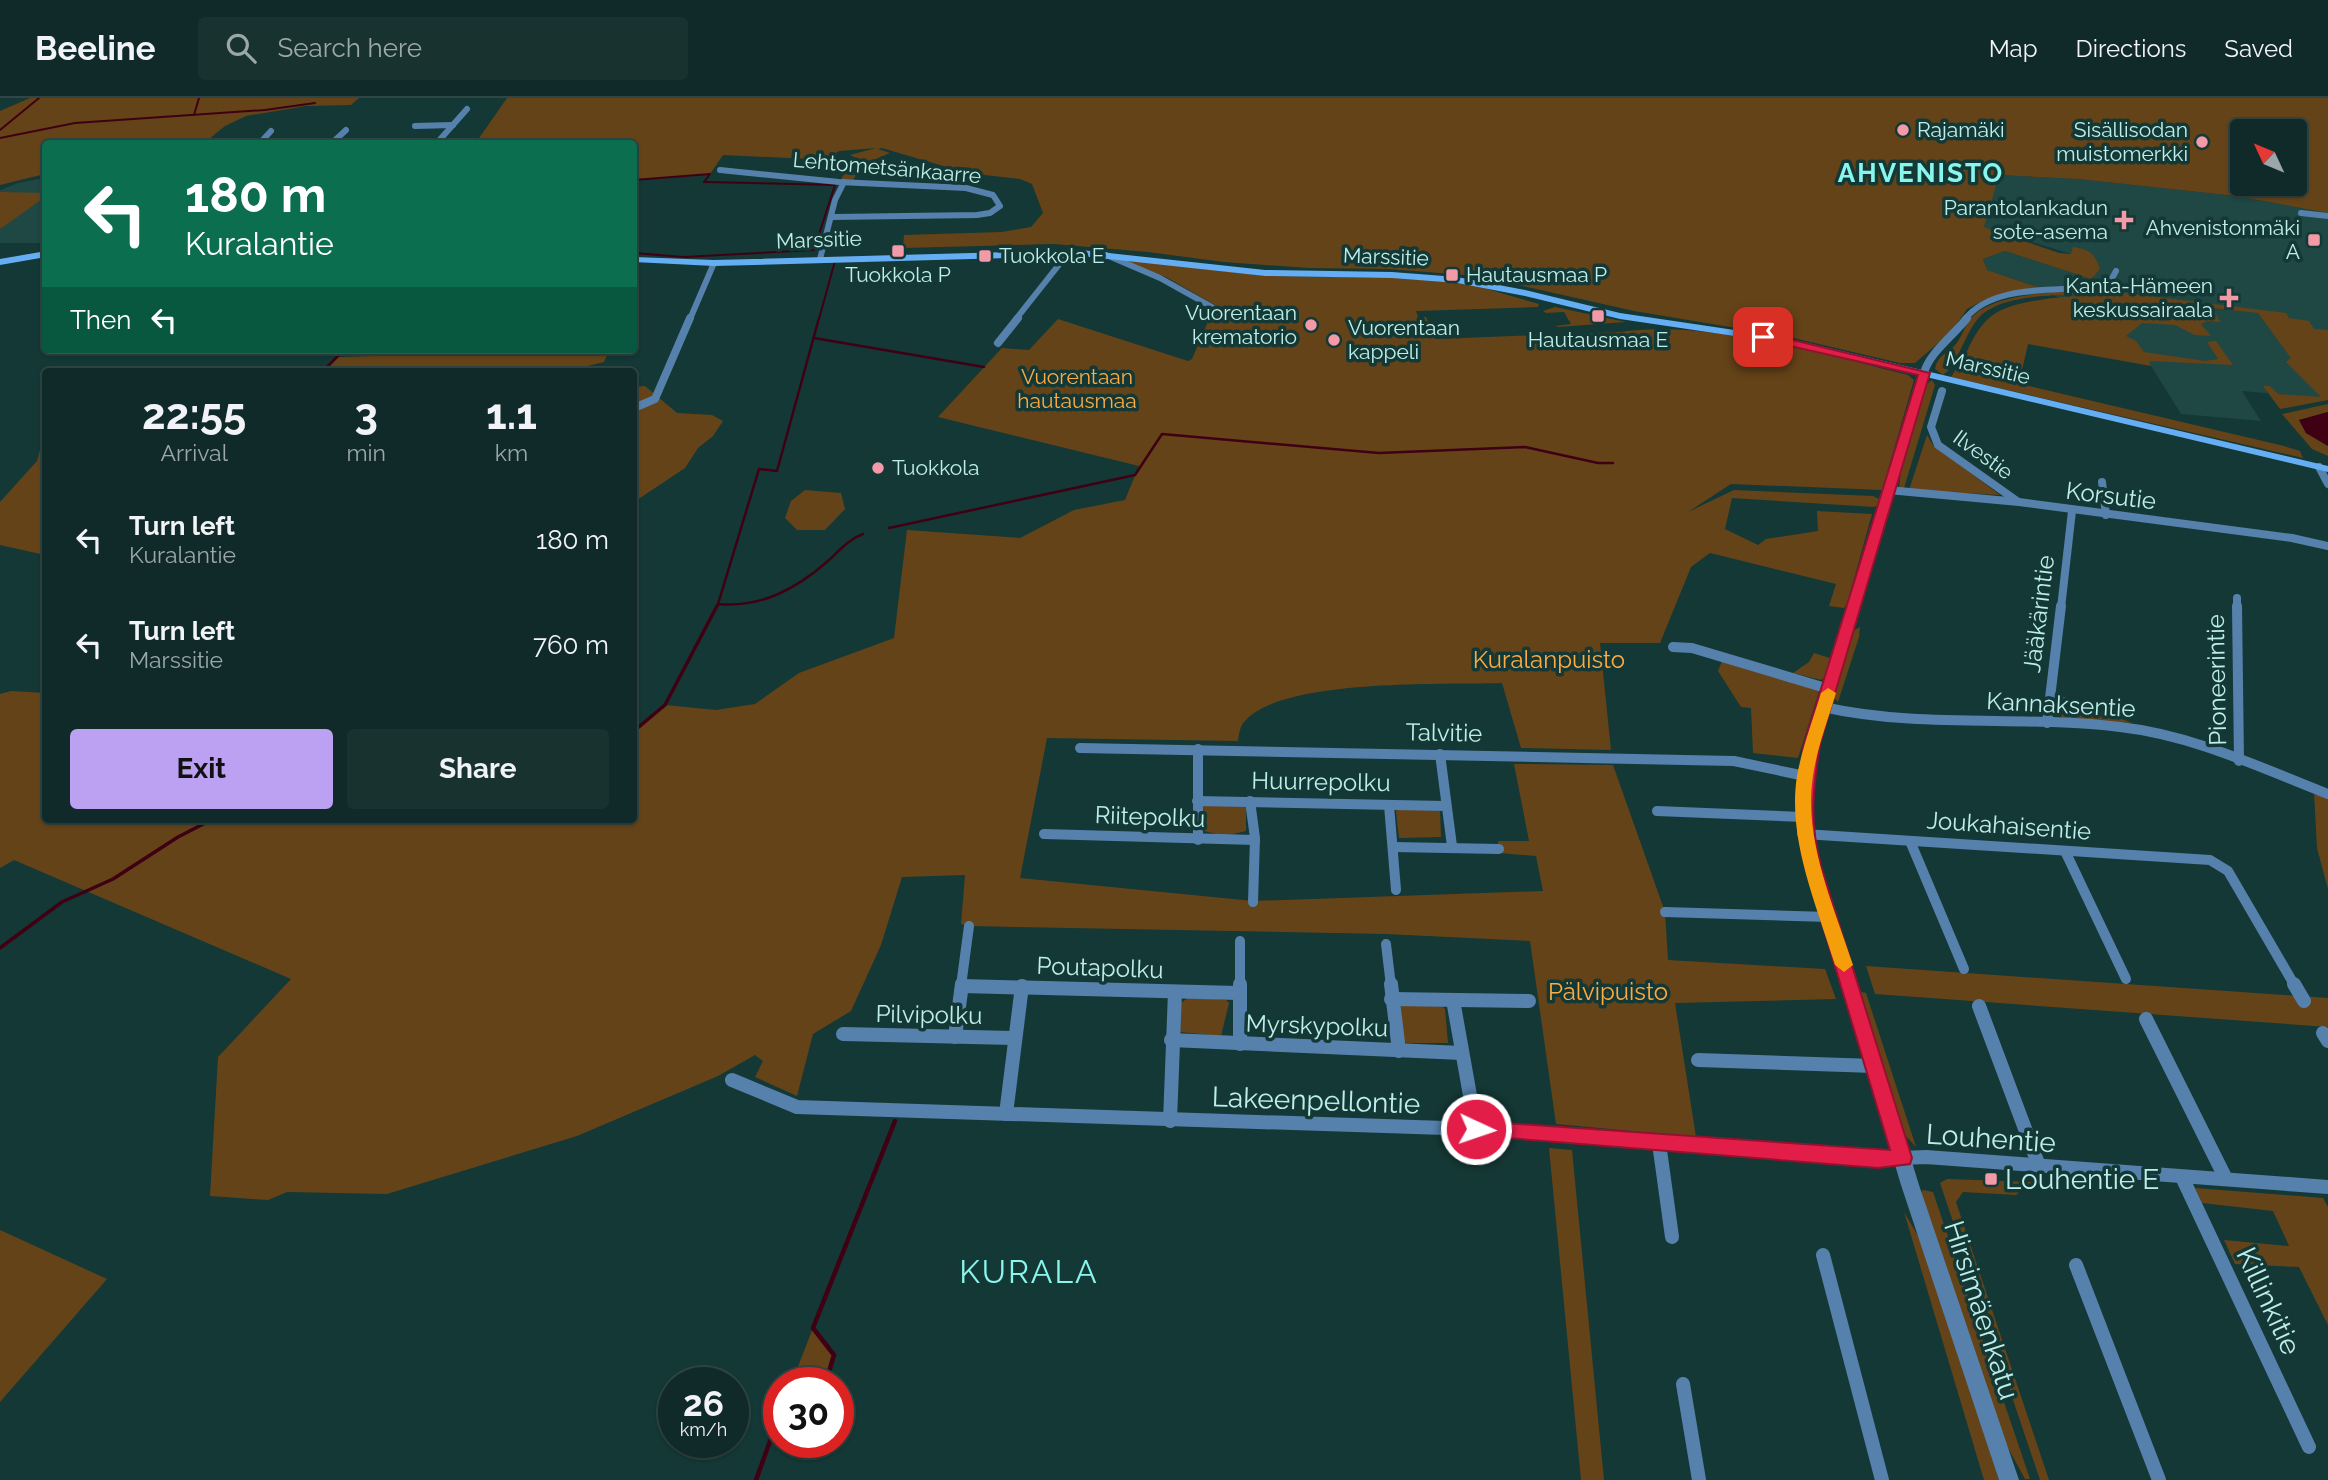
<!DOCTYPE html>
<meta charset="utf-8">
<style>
:root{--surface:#0f2a28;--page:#183230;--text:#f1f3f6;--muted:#9ba7a8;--line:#2f4645;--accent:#bca0f2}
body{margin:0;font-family:Raleway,sans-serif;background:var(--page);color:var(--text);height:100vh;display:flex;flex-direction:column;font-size:26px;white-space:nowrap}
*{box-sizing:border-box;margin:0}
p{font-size:23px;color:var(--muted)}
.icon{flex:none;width:38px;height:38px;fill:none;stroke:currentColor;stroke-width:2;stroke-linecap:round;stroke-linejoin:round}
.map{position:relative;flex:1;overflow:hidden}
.side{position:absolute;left:42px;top:270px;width:595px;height:455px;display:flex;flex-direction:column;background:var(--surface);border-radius:7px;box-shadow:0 2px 5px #0004,0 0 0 2px var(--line)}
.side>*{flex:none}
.banner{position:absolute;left:42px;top:42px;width:595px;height:214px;border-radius:7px;box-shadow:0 2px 5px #0004,0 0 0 2px var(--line);background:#0b6e4f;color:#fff;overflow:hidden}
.needle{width:46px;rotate:314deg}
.fabs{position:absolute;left:2230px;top:21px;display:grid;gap:14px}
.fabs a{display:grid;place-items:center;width:77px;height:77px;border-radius:7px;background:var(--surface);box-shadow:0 2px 5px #0004,0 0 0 2px var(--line);font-size:35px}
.speed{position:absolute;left:658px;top:1269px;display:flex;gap:14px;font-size:35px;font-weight:700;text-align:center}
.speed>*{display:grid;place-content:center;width:91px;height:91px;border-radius:50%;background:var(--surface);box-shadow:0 2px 5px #0004,0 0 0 2px var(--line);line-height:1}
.speed small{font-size:18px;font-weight:400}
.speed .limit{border:10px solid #d22;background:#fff;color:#111}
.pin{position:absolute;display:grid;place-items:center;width:60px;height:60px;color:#fff;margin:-30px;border-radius:14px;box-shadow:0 4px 10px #0006}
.me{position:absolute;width:77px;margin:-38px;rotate:93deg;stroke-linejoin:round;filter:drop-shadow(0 0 5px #0008)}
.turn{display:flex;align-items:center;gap:24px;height:147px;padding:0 28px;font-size:32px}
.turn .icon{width:91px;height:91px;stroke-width:2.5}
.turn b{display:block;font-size:49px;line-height:60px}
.then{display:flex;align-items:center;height:66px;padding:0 28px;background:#0003;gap:14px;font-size:26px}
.eta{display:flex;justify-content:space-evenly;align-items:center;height:119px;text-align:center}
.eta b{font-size:42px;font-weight:700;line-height:49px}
.primary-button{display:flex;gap:14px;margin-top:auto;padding:14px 28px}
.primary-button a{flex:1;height:80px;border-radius:7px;background:var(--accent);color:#111;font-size:28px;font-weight:700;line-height:80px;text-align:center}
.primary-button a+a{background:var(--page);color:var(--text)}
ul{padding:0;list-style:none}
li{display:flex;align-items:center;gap:21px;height:105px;padding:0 28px}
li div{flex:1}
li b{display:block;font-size:26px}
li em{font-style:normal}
header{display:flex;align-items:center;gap:42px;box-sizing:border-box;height:98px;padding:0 35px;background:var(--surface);border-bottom:2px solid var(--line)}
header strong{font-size:33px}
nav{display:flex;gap:38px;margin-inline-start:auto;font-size:24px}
.search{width:490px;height:63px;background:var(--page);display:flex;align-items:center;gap:18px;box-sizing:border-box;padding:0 24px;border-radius:7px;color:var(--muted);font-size:26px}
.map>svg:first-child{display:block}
.built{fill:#1f4744}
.green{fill:#654319;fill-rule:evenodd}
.water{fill:#3f0014}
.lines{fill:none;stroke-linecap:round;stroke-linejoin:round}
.stream-far3{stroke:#3f0014;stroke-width:2}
.stream-far2{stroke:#3f0014;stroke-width:2.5}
.stream-far1{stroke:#3f0014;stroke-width:3.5}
.stream{stroke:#3f0014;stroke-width:4.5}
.minor-far3{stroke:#5581ac;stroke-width:6}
.minor-far2{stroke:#5581ac;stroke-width:8}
.minor-far1{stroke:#5581ac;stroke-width:10}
.minor{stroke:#5581ac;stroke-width:14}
.tertiary{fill:#5581ac;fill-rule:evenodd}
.secondary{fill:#66aef3;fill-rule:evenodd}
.route{fill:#e11d48;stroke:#92132f;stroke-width:2}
.slow{fill:#f59e0b}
.poi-dot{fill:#f39aa9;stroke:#143835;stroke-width:2.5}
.labels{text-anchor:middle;stroke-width:7;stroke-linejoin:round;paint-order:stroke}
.far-poi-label{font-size:21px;fill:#bdeee9;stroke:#143835;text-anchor:start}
.far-street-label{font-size:21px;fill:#bdeee9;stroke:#143835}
.far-park-label{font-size:21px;fill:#feab40;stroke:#143835}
.street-label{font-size:24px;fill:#bdeee9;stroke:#143835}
.park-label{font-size:24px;fill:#feab40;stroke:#143835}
.far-district-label{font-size:26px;font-weight:bold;letter-spacing:2px;fill:#89f6ed;stroke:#143835}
.near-street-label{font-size:28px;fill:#bdeee9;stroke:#143835}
.near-poi-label{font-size:28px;fill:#bdeee9;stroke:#143835;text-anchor:start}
.near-neighbourhood-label{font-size:32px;letter-spacing:2px;fill:#89f6ed;stroke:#143835}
</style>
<header>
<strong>Beeline</strong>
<div class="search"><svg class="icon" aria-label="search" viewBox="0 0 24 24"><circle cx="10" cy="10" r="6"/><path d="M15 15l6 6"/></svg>Search here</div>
<nav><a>Map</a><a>Directions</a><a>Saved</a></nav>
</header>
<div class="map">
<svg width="2328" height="1382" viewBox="0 0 2328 1382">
<rect width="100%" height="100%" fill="#143835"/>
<g class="built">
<path d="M1998,77L2078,81L2236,98L2328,115V245L2291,260L2322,300L2242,293L2261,323L2181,316L2148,263L2121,240L2125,196L2060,201L2043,191L1987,172L1983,161L2005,153L2091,181L2071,156L1983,129Z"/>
<path d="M45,80V145H0V92L18,85Z"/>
</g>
<g class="green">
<path d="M30,0H359L351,7L306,8L246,18L225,28L204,45L46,46L45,76L0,87V13Z"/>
<path d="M507,0H2328V115L2236,98L2078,81L1999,77L1984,129L2059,155L2071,156L2073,149C2089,151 2095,155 2100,171L2091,181L2005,153L1983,161L1987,172L2043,191L1986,201L1967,211L1951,234L1915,265H1900L1785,238L1634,213L1478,178L1389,171L1309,170L1224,164L1148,154L1054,146L903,150L904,137L1002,134L1031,129L1043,115L1032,86L1020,81L967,75L882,50L878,51L890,55L862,67L852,84H839L851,66L859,62L850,57L876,50L839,53L836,55L838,61L832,62L723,57L710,76L634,82V46H475ZM2242,33H2294V86H2242Z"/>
<path d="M0,94L45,95V99L0,131Z"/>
<path d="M1114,160L1265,178L1411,180L1477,188L1539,206L1538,209L1416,213L1418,219H1426L1436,241L1620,234C1705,221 1824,256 1908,277L1914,282L1882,392L1731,386L1688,414L1734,392L1873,398L1881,402L1880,406L1874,409L1732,400L1725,431L1758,447L1766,441L1818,433L1817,413L1872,416L1847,506L1844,510L1829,508L1836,486L1710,455L1691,469L1660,545H1600L1611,652L1521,650L1502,585C1445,587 1282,580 1245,623C1240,628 1239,635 1238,643L1047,640L1020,780L1253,803L1543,793L1536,758L1499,755L1498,743H1529L1514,666L1613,667L1665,814L1668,862L1825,871L1836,901L1675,905L1696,1039L1556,1026L1530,843L1386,836L969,828L961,826L965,777L902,779L881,847L851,913L813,936L797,998L755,979L763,963L755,957L718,978L577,1038L387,1096L287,1094L268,1102L210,1098L218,959L291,881L14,762L0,770V596L11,593L45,595L46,721H634V633L665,607L716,612L755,606L799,575L894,540L907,432L1020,440L1074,412L1125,402L1139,368L938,319L1002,250L1029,252L1058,221L1188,263L1192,261L1215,207L1166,179Z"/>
<path d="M2102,190L2113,191C2079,201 2018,191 1985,214C1965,229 1961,264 1943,277L1935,271C1938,255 1951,255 1958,243C1963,236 1965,227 1971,220C1997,192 2066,195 2102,190Z"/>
<path d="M2125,195L2286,215L2289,220L2309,223L2314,231L2328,232V302L2280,311L2263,288H2270L2278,296L2321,299L2286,264L2291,260L2258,215L2213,210L2220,224L2208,223L2201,226L2211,238L2195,237L2175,227L2142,225L2126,238L2136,243L2144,254L2205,263L2218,261L2207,244L2216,243L2233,267L2149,263L2151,268L2028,246L2020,281L1961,267C1968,251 1975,233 1988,221C2012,197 2091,198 2125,195Z"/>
<path d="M1555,209L1626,224L1558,229L1555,228L1571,226L1564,214L1546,215L1543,213Z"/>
<path d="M551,253L607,257L604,264L567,273H323L338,259Z"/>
<path d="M1956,271L2284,348L2300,353L2303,360L1951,279Z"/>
<path d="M1932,282L1935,287L1904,390H1899L1902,363L1927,286Z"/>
<path d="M645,288L677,315L712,317L723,323L713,338L698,350L685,370L634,404V289Z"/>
<path d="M2328,306V314L2299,322L2306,335L2328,348V358L2312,351L2282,316Z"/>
<path d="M45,333V457L0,447V404L37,363Z"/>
<path d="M1927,337L1933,347L2000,397L1909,392Z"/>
<path d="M805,392L841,395L845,411L825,432H797L785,420L791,403Z"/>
<path d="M1860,529L1859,539L1838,604L1833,599L1853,533Z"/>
<path d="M1814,555L1830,560L1826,578L1821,582L1793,575L1809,564Z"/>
<path d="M1722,563L1820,590L1798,660L1753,655L1751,610L1741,609L1718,573Z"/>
<path d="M2057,596L2132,625L2066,622L2053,612Z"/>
<path d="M2314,694L2328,699V791L2317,750Z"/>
<path d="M1242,706L1246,710V733L1225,738L1204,733L1203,707Z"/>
<path d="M1400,710L1440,713L1441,739L1399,740L1396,713Z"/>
<path d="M1866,868L2328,900V929L1875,896Z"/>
<path d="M1861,894L1866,895L1916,1049L1904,1036Z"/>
<path d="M1189,899L1226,902L1229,905L1221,938L1180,934L1181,905Z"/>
<path d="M1401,908H1442L1445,911L1448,945H1406L1402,941Z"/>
<path d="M1549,1050L1572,1052L1604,1382H1581Z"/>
<path d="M1947,1081L2033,1084L2016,1097L1963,1094L1956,1104L2049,1382H2040L1940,1085Z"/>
<path d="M2195,1090L2323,1100L2328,1109V1227L2299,1169L2235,1166L2224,1142L2289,1148L2273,1113L2202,1105Z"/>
<path d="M1923,1092L1933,1094L2030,1381H2025L2001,1337L1920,1096Z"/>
<path d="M1904,1114L1924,1148L1999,1382H1984Z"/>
<path d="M0,1132L107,1181L0,1304Z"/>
<path d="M813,1230L834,1257L826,1284H792Z"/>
</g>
<path class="water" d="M2328,314V348L2306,335L2299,322Z"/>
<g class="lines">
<g class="stream-far3">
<path d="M194,17L199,0"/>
<path d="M0,32L39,0"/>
<path d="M0,40L75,25L265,12L315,5"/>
<path d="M634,82L710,76L704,84"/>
<path d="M634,155L684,159L814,152L835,87L704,84"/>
<path d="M819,221L835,163"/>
</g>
<g class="stream-far2">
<path d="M814,240L984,269"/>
<path d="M323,273L344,252"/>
<path d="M889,430L1135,377L1162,336L1379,355L1525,349L1598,365H1613"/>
<path d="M718,506L759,371L777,373L819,220"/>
<path d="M716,510L718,506C761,510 796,491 828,463C839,453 849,441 863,436"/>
</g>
<g class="stream-far1">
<path d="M634,633L665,607L717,508"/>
<path d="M0,850L62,804L113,781L178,739L213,721"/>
</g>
<g class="stream">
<path d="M826,1284L834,1257L813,1230L895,1023"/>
<path d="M756,1382L774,1332L779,1331"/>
</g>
<g class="minor-far3">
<path d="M415,28L453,27"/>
<path d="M259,46L271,33"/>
<path d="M331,46L346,32"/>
<path d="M436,46L467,11"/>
<path d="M720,72L839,84L966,90L993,97L1000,108L990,115L977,117L833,119"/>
<path d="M2301,115L2328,118"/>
<path d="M1104,156L1160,180L1212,209"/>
<path d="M820,161L835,102L844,84"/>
<path d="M690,221L714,165"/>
<path d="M1016,221L1069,154"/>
<path d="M1965,221C1995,184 2059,195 2101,188L2110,184L2116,173"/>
</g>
<g class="minor-far2">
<path d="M998,245L1018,220"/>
<path d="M1924,275C1929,255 1954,237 1967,220"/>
<path d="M1942,293L1931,329L1938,347L2017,403"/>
<path d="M634,310L655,301L690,220"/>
<path d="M2319,369L2328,386"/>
<path d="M2102,384L2106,417"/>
<path d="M1888,392L2019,404L2292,440L2328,448"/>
<path d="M2237,500V510"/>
<path d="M2061,510L2072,413"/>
</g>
<g class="minor-far1">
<path d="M2237,508L2239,663"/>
<path d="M1673,549L1692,550L1829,591"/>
<path d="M1823,609C1922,631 2021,617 2120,629C2193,637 2261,670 2328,696"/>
<path d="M2047,625L2061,508"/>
<path d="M1080,650L1734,663L1805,678"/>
<path d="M1198,651V742"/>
<path d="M1440,656L1452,748"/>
<path d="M1197,703L1445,708"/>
<path d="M1250,703L1255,740L1253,804"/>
<path d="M1389,707L1396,792"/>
<path d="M1657,713L1803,719"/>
<path d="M1044,736L1255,742"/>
<path d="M1804,736L2210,762L2228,773L2295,888"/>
<path d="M1910,743L1964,871"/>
<path d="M1393,749L1499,751"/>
<path d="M2065,753L2126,881"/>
<path d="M1665,814L1828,819"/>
<path d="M1240,843V888"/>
<path d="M1386,846L1391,888"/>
<path d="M961,888L969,828"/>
</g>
<g class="minor">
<path d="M1240,886V946"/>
<path d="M1391,886L1399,953"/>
<path d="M2294,886L2304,903"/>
<path d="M962,888L1238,895"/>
<path d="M1391,901L1529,903"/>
<path d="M1453,902L1476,1031"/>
<path d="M1979,908L2039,1068"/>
<path d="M2146,921L2226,1081"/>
<path d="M2323,935L2328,943"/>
<path d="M843,936L1013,940"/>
<path d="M955,939L962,886"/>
<path d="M1171,942L1462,955"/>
<path d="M1698,962L1874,968"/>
<path d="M732,982L797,1009L1476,1031L1878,1061L1926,1059L2328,1089"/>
<path d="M1006,1016L1022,888"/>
<path d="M1170,1023L1175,894"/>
<path d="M1659,1045L1672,1139"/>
<path d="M2182,1079L2309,1349"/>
<path d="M1823,1157L1882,1382"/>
<path d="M2076,1167L2159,1382"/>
<path d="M1683,1286L1699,1382"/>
</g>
<path class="tertiary" d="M1924,272L1929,275L1819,646L1812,678L1811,736L1919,1087L2019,1382H1999L1901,1087L1797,736L1798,678L1805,646L1919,275Z"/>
<g class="secondary">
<path d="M1081,152L1265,172L1392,174L1457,179L1525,192L1620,215L1782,239L2328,368V374L1782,245L1620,221L1525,198L1457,185L1392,180L1265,178L1081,158L714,168L634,164V159L714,162Z"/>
<path d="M46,153V159L0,167V161Z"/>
</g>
</g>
<path class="route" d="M1763,235L1930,275L1820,646C1813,691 1809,723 1821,768L1912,1060L1910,1066L1878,1070L1469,1037L1467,1031L1469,1025L1476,1023L1890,1052L1805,768C1793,723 1797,691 1804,646L1918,277L1759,241V236Z"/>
<path class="slow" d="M1828,590L1836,595C1828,622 1817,650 1813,678C1803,742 1834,808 1853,867L1844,874L1835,867C1817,808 1787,741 1797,678C1802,650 1813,622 1821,595Z"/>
<g class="poi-dot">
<circle cx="1903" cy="32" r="7"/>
<circle cx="2202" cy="44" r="7"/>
<path d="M2120.5 111.5h7v7h7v7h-7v7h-7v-7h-7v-7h7z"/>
<rect x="2307" y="135" width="14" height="14" rx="3.5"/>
<rect x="891" y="146" width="14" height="14" rx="3.5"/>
<rect x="978" y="151" width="14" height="14" rx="3.5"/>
<rect x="1445" y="170" width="14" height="14" rx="3.5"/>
<path d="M2225.5 189.5h7v7h7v7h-7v7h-7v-7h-7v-7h7z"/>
<rect x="1591" y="211" width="14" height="14" rx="3.5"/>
<circle cx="1311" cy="227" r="7"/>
<circle cx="1334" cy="242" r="7"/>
<circle cx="878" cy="370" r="7"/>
<rect x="1984" y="1074" width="14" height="14" rx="3.5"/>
</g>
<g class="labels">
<g class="far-poi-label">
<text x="1917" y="39">Rajamäki</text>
<text x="2188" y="39" text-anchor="end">Sisällisodan<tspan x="2188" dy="24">muistomerkki</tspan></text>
<text x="2108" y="117" text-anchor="end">Parantolankadun<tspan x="2108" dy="24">sote-asema</tspan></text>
<text x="2300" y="137" text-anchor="end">Ahvenistonmäki<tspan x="2300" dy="24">A</tspan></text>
<text x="999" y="165">Tuokkola E</text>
<text x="898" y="184" text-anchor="middle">Tuokkola P</text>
<text x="1466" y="184">Hautausmaa P</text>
<text x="2213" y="195" text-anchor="end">Kanta-Hämeen<tspan x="2213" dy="24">keskussairaala</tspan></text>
<text x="1297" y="222" text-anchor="end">Vuorentaan<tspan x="1297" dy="24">krematorio</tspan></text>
<text x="1348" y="237">Vuorentaan<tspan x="1348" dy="24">kappeli</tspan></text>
<text x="1598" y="249" text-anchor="middle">Hautausmaa E</text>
<text x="892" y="377">Tuokkola</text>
</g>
<g class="far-street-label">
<text transform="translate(887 70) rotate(5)" y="7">Lehtometsänkaarre</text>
<text transform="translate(819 142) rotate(-2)" y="7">Marssitie</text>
<text transform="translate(1386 159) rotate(2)" y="7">Marssitie</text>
<text transform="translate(1988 270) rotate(13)" y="7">Marssitie</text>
<text transform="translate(1983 357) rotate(36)" y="7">Ilvestie</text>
</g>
<g class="far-park-label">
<text x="1077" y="286">Vuorentaan<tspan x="1077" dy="24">hautausmaa</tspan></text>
</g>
<g class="street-label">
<text transform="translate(2111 398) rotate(7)" y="8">Korsutie</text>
<text transform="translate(2039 516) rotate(-83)" y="8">Jääkärintie</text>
<text transform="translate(2217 582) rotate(-91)" y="8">Pioneerintie</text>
<text transform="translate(2061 607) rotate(3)" y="8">Kannaksentie</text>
<text transform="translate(1444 635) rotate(1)" y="8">Talvitie</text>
<text transform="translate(1321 684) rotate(1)" y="8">Huurrepolku</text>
<text transform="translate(1150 719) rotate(2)" y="8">Riitepolku</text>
<text transform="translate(2009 728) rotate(4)" y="8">Joukahaisentie</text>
<text transform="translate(1100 870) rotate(2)" y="8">Poutapolku</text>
<text transform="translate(929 917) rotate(1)" y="8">Pilvipolku</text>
<text transform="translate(1317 928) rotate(2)" y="8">Myrskypolku</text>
</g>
<g class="park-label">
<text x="1549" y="570">Kuralanpuisto</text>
<text x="1608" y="902">Pälvipuisto</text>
</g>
<g class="far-district-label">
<text x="1921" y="84">AHVENISTO</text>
</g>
<g class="near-street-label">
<text transform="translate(1316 1002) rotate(2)" y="10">Lakeenpellontie</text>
<text transform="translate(1991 1040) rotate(4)" y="10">Louhentie</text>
<text transform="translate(2269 1203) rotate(65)" y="10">Killinkitie</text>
<text transform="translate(1982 1212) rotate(72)" y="10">Hirsimäenkatu</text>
</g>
<g class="near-poi-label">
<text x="2005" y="1091">Louhentie E</text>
</g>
<g class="near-neighbourhood-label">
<text x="1029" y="1185">KURALA</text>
</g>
</g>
</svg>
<div class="fabs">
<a><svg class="needle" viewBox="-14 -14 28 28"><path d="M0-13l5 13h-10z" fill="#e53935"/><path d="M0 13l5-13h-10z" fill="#9ba7a8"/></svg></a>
</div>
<div class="speed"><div>26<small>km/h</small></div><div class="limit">30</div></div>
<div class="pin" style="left:1763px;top:239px;background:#d93025"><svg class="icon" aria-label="arrive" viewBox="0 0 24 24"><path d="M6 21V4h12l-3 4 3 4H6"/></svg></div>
<svg class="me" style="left:1476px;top:1031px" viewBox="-20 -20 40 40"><circle r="17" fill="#e11d48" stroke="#fff" stroke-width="3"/><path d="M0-11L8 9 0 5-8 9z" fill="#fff"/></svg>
<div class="banner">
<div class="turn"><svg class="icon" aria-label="left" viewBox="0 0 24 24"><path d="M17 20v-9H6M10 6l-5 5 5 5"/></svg><div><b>180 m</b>Kuralantie</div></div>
<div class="then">Then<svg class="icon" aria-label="left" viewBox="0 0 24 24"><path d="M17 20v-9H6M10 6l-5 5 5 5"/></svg></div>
</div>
<section class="side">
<div class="eta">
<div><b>22:55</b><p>Arrival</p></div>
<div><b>3</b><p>min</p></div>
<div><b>1.1</b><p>km</p></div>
</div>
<ul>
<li><svg class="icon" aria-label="left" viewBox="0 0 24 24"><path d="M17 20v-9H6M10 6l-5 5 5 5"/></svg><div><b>Turn left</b><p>Kuralantie</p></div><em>180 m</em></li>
<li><svg class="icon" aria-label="left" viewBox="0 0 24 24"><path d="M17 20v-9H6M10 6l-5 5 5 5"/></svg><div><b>Turn left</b><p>Marssitie</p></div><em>760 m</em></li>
</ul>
<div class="primary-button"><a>Exit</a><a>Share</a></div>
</section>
</div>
